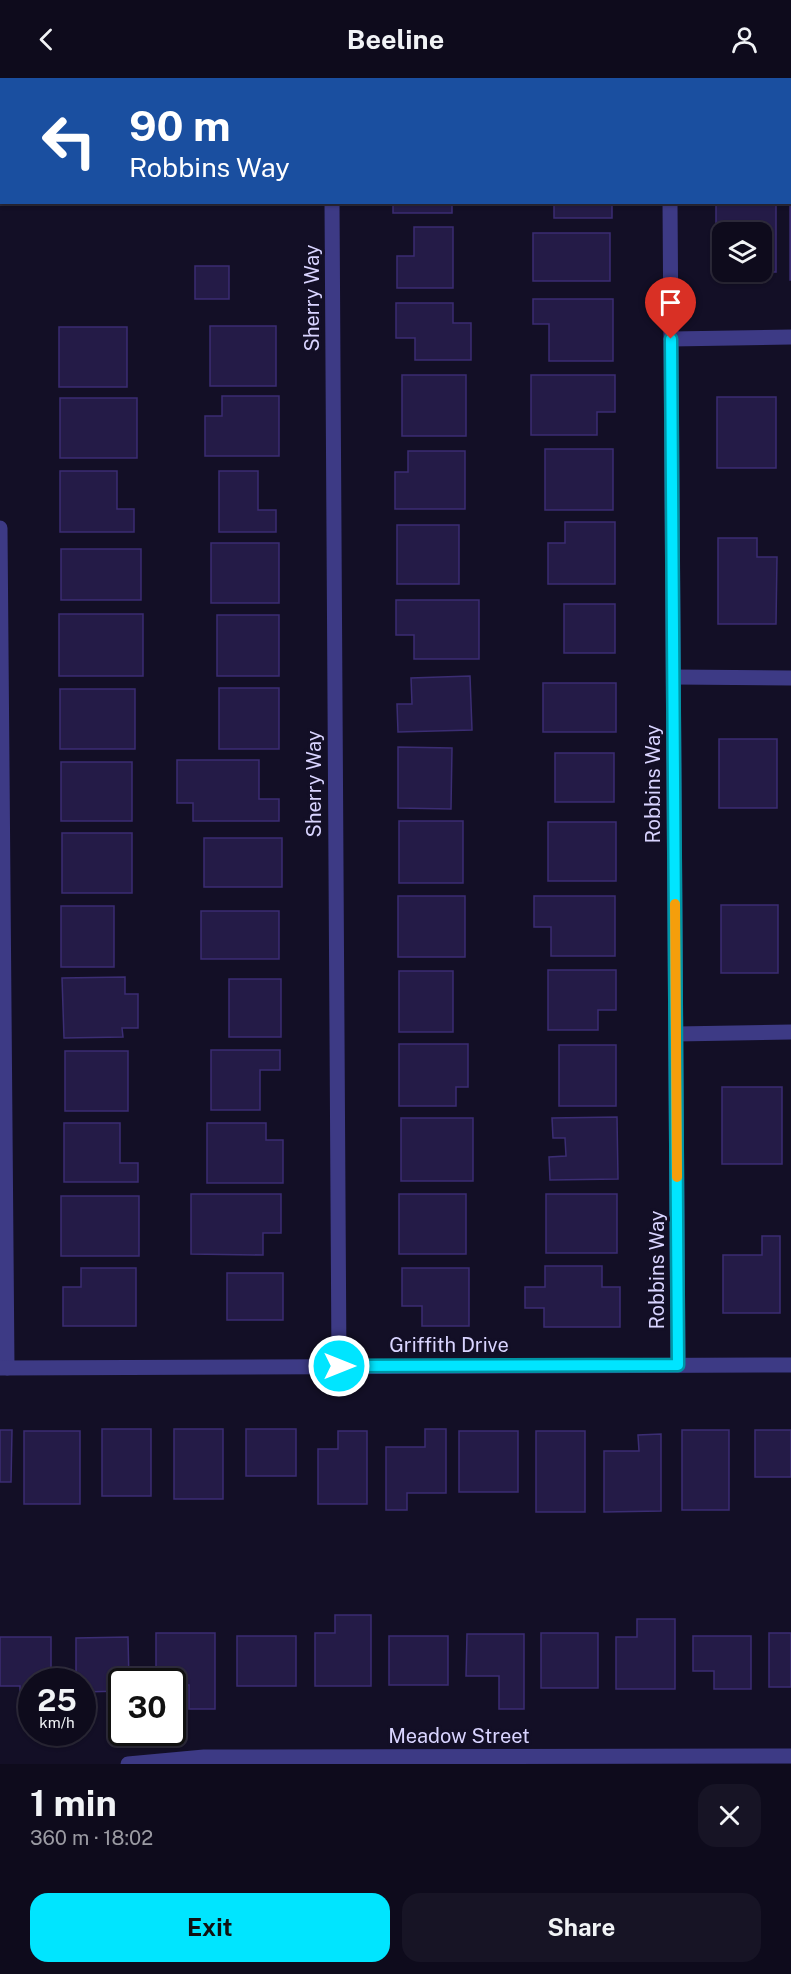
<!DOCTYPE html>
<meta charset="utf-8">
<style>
:root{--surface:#0e0b1c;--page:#171425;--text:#f1f3f6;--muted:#9b9ba3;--line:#2e2b3b;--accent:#00e5ff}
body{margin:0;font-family:"Public Sans",sans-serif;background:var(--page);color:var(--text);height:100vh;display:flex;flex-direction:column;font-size:22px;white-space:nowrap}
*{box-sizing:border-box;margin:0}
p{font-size:20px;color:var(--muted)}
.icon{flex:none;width:33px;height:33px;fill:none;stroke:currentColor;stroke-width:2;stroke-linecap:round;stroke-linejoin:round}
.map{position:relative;height:1686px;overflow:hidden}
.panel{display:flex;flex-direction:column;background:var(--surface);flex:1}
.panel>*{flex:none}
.guide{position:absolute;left:0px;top:0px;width:792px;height:126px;box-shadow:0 2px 4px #0004,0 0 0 2px var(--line);background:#1a4fa0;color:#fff;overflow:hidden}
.buttons{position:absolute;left:712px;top:144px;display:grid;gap:12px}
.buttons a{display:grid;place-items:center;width:60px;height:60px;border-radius:12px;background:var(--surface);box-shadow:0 2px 4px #0004,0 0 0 2px var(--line);font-size:30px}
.speed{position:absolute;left:18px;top:1590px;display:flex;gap:12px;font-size:30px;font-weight:700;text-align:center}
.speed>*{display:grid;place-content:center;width:78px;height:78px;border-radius:50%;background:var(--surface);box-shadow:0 2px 4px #0004,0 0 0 2px var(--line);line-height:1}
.speed small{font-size:15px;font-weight:400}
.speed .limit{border:3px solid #111;border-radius:9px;background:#fff;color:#111}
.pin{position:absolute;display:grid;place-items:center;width:51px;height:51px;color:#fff;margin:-62px -26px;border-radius:50% 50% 50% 0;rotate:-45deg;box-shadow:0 0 6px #0007}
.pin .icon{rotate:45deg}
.me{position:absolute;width:66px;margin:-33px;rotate:90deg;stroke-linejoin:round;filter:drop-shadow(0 0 4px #0008)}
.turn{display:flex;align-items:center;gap:21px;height:126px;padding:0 30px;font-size:27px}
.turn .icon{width:78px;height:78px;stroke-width:2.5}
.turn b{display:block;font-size:42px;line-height:51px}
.round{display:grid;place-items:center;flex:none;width:63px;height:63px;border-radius:18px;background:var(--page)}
.summary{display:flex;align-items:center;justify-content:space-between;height:102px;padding:0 30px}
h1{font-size:36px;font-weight:700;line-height:45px}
.button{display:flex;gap:12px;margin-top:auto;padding:12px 30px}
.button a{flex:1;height:69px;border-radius:18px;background:var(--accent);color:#111;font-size:24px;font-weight:700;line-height:69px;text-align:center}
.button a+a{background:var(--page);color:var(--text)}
header{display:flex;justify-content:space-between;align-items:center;height:78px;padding:0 30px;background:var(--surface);font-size:27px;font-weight:700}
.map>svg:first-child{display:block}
.building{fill:#241b47;stroke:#3b2d73;stroke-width:1.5}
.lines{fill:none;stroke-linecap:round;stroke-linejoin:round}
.minor{stroke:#3d3a85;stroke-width:15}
.secondary{stroke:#6f6bff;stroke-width:15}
.route-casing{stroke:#0095a6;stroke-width:15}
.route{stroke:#00e5ff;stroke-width:10}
.slow{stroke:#f59e0b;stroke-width:10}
.labels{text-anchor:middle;stroke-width:6;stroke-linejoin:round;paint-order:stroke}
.street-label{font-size:20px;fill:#d9d4ff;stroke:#130f26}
</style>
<header><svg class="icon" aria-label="back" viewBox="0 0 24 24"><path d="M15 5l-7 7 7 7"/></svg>Beeline<svg class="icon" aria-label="person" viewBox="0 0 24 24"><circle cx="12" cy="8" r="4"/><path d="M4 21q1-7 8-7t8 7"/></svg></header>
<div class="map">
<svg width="791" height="1686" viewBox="0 0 791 1686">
<rect width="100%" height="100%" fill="#130f26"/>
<g class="building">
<path d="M791,119V202H790V124Z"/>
<rect x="393" y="124" width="59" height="11"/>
<rect x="554" y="124" width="58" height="16"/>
<path d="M716,124H776V194H737H762V154H723V177H716Z"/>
<path d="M414,149H453V210H397V178H414Z"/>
<rect x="533" y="155" width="77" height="48"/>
<rect x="195" y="188" width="34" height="33"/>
<path d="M533,221H613V283H549V246H533Z"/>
<path d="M396,225H453V245H471V282H415V260H396Z"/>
<rect x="210" y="248" width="66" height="60"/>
<rect x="59" y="249" width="68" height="60"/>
<rect x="402" y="297" width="64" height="61"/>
<path d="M531,297H615V334H597V357H531Z"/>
<path d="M222,318H279V378H205V338H222Z"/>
<rect x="717" y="319" width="59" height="71"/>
<rect x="60" y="320" width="77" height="60"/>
<rect x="545" y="371" width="68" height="61"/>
<path d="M408,373H465V431H395V394H408Z"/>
<path d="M60,393H117V431H134V454H60Z"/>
<path d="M219,393H258V432H276V454H219Z"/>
<path d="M565,444H615V506H548V465H565Z"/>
<rect x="397" y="447" width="62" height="59"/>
<path d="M718,460H757V479H777L776,546H718Z"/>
<rect x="211" y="465" width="68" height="60"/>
<rect x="61" y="471" width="80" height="51"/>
<path d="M396,522H479V581H414V557H396Z"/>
<rect x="564" y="526" width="51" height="49"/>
<rect x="59" y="536" width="84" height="62"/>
<rect x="217" y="537" width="62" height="61"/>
<path d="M470,598L472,652L398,654L397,626H412L411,600Z"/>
<rect x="543" y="605" width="73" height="49"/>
<rect x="219" y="610" width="60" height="61"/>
<rect x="60" y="611" width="75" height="60"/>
<rect x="719" y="661" width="58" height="69"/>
<path d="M398,669L452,670L451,731L398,730Z"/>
<rect x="555" y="675" width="59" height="49"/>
<path d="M177,682H259V721H279V743H193V725H177Z"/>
<rect x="61" y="684" width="71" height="59"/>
<rect x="399" y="743" width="64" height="62"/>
<rect x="548" y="744" width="68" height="59"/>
<rect x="62" y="755" width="70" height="60"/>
<rect x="204" y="760" width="78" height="49"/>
<rect x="398" y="818" width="67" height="61"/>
<path d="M534,818H615V878H551V849H534Z"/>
<rect x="721" y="827" width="57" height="68"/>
<rect x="61" y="828" width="53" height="61"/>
<rect x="201" y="833" width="78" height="48"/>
<path d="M548,892H616V932H598V952H548Z"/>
<rect x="399" y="893" width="54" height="61"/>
<path d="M125,899V916H138V950H122L123,959L64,960L62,900Z"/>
<rect x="229" y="901" width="52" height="58"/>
<path d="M399,966H468V1009H456V1028H399Z"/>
<rect x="559" y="967" width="57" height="61"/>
<path d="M211,972H280V992H260V1032H211Z"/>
<rect x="65" y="973" width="63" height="60"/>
<rect x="722" y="1009" width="60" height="77"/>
<path d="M617,1039L618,1101L550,1102L549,1079L566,1078L565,1060H553L552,1040Z"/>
<rect x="401" y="1040" width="72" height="63"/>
<path d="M64,1045H120V1085H138V1104H64Z"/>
<path d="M207,1045H266V1062H283V1105H207Z"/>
<path d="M191,1116H281V1155H263V1177L191,1176Z"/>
<rect x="399" y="1116" width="67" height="60"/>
<rect x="546" y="1116" width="71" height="59"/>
<rect x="61" y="1118" width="78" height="60"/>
<path d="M762,1158H780V1235H723V1177H762Z"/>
<path d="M545,1188H602V1209H620V1249H544V1230H525V1209H545Z"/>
<path d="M81,1190H136V1248H63V1209H81Z"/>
<path d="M402,1190H469V1248H422V1228H402Z"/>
<rect x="227" y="1195" width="56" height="47"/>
<rect x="102" y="1351" width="49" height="67"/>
<rect x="174" y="1351" width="49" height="70"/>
<rect x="246" y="1351" width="50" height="47"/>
<path d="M425,1351H446V1415H407V1432H386V1369H425Z"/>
<path d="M0,1352H12L11,1404H0Z"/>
<rect x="682" y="1352" width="47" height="80"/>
<rect x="755" y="1352" width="36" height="47"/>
<rect x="24" y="1353" width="56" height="73"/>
<path d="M338,1353H367V1426H318V1371H338Z"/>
<rect x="459" y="1353" width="59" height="61"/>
<rect x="536" y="1353" width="49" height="81"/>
<path d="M661,1356V1433L604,1434V1373H639L638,1357Z"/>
<path d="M335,1537H371V1608H315V1555H335Z"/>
<path d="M637,1541H675V1611H616V1559H637Z"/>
<path d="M156,1555H215V1631H189V1607H172V1604H156Z"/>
<rect x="541" y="1555" width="57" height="55"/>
<rect x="769" y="1555" width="22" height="54"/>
<path d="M467,1556H524V1631H499V1598H466Z"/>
<rect x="237" y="1558" width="59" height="50"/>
<rect x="389" y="1558" width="59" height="49"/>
<path d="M693,1558H751V1611H714V1593H693Z"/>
<path d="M0,1559H51V1604H32V1624H20V1608H0Z"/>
<path d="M128,1559L129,1604H122V1613L82,1614V1604H76V1560Z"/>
</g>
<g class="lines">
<g class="minor">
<path d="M332,124L339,1288"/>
<path d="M670,124L678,1287"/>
<path d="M671,261L791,259"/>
<path d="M0,450L7,1290"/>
<path d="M674,599L791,600"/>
<path d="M676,956L791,954"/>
<path d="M0,1290L791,1287"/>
<path d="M128,1686L204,1679L791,1678"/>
</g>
<g class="secondary">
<path d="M790,28H791"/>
<path d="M0,78L2,77"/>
</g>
</g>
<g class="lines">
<defs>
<path id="route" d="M339,1288L678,1287L671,261"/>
</defs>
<use href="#route" class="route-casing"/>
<use href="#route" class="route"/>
<path class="slow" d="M675,826L677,1099"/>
</g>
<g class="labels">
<g class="street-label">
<text transform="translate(312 220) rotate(-90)" y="7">Sherry Way</text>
<text transform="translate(314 706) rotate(-90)" y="7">Sherry Way</text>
<text transform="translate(653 706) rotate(-90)" y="7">Robbins Way</text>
<text transform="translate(657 1192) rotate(-90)" y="7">Robbins Way</text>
<text x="449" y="1274">Griffith Drive</text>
<text x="459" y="1665">Meadow Street</text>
</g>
</g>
</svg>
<div class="buttons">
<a><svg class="icon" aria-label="layers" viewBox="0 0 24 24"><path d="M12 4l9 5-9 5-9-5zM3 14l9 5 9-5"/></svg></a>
</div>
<div class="speed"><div>25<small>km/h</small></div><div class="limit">30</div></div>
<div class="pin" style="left:671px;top:261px;background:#d93025"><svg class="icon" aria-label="arrive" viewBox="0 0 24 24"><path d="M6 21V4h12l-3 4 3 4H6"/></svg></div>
<svg class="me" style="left:339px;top:1288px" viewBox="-20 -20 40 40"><circle r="17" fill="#00e5ff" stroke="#fff" stroke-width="3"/><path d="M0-11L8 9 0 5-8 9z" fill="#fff"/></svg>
<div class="guide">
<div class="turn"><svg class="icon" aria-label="left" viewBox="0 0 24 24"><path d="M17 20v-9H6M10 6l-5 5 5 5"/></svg><div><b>90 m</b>Robbins Way</div></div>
</div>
</div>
<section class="panel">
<div class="summary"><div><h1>1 min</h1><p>360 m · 18:02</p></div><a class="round"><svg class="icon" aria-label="close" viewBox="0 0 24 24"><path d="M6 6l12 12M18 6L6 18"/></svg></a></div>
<div class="button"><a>Exit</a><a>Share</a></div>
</section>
